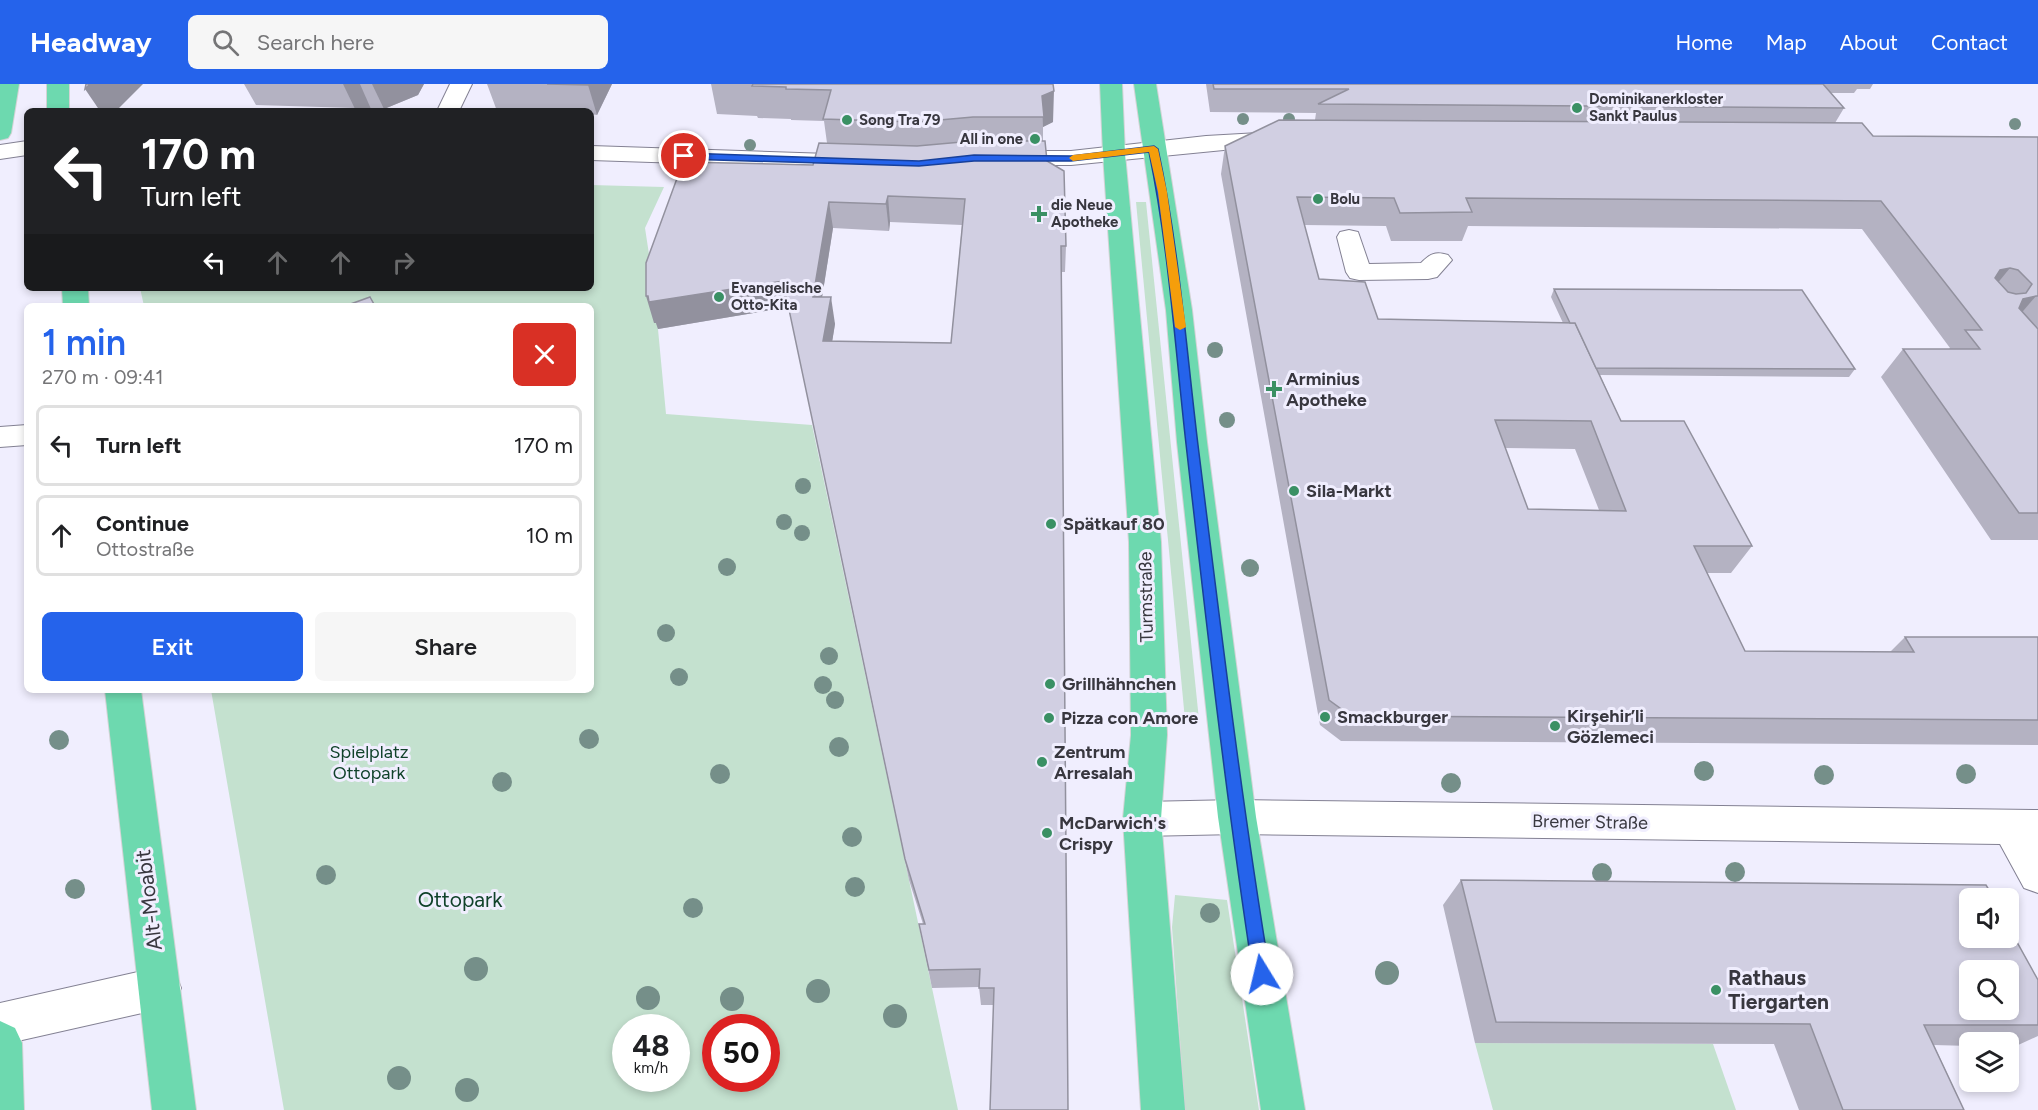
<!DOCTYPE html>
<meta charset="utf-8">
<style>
:root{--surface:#fff;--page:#f6f6f6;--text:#202124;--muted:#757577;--line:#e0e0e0;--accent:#2563eb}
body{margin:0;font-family:Figtree,sans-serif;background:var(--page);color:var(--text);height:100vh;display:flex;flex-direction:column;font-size:22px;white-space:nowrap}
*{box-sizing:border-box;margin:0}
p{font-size:20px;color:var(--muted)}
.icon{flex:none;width:33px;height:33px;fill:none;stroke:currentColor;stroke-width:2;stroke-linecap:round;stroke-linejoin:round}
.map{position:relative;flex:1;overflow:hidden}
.details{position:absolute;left:24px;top:219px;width:570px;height:390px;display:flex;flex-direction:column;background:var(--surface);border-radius:9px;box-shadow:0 3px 9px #0003}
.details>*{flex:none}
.guide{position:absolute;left:24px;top:24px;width:570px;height:183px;border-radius:9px;box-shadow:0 3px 9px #0003;background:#202124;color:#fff;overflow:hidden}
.buttons{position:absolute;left:1959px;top:804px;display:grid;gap:12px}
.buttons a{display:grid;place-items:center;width:60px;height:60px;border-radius:9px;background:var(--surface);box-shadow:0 3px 9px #0003;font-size:30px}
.speed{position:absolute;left:612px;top:930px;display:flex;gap:12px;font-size:30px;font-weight:700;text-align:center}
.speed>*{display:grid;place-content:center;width:78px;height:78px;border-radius:50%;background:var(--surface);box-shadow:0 3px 9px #0003;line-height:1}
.speed small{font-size:15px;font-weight:400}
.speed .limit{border:9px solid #d22;background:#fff;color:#111}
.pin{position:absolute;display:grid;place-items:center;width:51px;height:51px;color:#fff;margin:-26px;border:3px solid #fff;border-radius:50%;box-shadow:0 2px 6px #0007}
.me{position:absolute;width:66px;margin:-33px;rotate:351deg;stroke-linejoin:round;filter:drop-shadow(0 0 4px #0008)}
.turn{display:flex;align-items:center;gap:21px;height:126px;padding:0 18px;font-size:27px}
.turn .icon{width:78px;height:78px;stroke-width:2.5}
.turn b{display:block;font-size:42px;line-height:51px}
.lanes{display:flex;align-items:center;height:57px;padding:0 18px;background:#0003;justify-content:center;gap:30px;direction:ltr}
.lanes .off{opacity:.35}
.round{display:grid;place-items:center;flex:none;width:63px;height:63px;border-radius:9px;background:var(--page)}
.headline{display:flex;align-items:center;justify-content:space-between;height:102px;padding:0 18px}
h1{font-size:36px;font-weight:600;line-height:45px;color:var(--accent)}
.button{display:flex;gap:12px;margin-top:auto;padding:12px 18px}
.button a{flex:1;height:69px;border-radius:9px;background:var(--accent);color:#fff;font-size:24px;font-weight:600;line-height:69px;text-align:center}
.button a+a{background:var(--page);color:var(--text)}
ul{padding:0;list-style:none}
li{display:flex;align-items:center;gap:18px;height:81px;margin:0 12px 9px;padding:0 6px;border:3px solid var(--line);border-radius:9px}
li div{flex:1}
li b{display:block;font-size:22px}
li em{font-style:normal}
header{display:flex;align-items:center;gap:36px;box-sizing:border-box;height:84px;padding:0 30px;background:var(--accent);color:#fff}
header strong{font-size:28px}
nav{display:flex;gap:33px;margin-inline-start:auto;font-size:21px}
.search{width:420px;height:54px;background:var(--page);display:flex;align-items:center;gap:15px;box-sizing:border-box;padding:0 21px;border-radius:9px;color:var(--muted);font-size:22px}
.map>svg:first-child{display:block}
.green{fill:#c4e1cf;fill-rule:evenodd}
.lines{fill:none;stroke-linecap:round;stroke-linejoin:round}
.minor-casing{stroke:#838193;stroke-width:2}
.major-casing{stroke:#d3d3d5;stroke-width:2}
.minor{fill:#fff;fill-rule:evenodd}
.major{fill:#6dd9af;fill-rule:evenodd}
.tree{fill:#758f89}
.wall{fill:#b4b2c2;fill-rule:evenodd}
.shaded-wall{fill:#92919e}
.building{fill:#d1cfe2;stroke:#92919e;stroke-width:1.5;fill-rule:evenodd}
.route{fill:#2563eb;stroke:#184099;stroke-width:1.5}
.slow{fill:#f59e0b}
.poi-dot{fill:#3a9064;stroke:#f0eefe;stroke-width:2}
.labels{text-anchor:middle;stroke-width:6;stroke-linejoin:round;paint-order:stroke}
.far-poi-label{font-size:15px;font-weight:bold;fill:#38373f;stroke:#f0eefe;text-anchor:start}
.poi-label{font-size:18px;font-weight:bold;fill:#38373f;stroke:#f0eefe;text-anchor:start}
.street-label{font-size:18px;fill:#38373f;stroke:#f0eefe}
.park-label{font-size:18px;fill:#10422a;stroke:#f0eefe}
.near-street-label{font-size:21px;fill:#38373f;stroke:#f0eefe}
.near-park-label{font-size:21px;fill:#10422a;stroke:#f0eefe}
.near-poi-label{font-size:21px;font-weight:bold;fill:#38373f;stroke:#f0eefe;text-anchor:start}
</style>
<header>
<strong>Headway</strong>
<div class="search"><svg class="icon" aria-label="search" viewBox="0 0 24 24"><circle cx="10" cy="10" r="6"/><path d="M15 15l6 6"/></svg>Search here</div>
<nav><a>Home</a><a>Map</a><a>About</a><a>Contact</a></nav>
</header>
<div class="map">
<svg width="2038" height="1026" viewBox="0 0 2038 1026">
<rect width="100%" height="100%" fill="#f0eefe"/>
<g class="green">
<path d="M591,101L664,103L645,144L654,203L666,330L812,341L958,1026H284L211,606H591V222H144L140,204H591ZM626,944H676V994H626ZM716,944H766V994H716Z"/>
<path d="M1136,118H1146L1199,636H1185Z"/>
<path d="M1175,811L1227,816L1259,1026H1185L1172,843Z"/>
<path d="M1475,959L1713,960L1736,1026H1493Z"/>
</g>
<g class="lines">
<defs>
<g id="minor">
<path d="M450,0H472L459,27H437Z"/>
<path d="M1277,48L1285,50L1288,55L1285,60L1071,81H1003L995,79L991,74L995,69L1003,67H1071L1206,52Z"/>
<path d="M27,57V71L0,75V61Z"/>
<path d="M591,62L859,71L867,73L871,78L867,83L859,85L591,76Z"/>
<path d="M1349,146L1358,148L1369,180L1421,179C1430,170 1435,167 1448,171L1452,176L1437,193L1428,195L1359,196L1350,194L1346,188L1337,153L1340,148Z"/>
<path d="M27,341V361L0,363V343Z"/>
<path d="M1237,716L2038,726V809L2024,804L2000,760L1237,750L1142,752L1129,747L1123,735L1129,723L1142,718Z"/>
<path d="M160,883L175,889L181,904L175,919L160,925L0,961V919Z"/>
</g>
<g id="major">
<path d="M0,0H19L11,49L8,54L0,56Z"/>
<rect x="47" y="0" width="22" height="27"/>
<path d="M1100,0H1122L1125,70L1161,458L1167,651L1161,735L1185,1026H1141L1123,735L1131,651L1129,458L1103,70Z"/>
<path d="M1134,0H1156L1192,226L1207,358L1256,733L1305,1026H1261L1218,733L1177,358L1166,226Z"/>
<path d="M62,204H88L89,222H63Z"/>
<path d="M105,606H141L196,1026H152Z"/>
<path d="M0,937L15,944L22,959L24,1026H0Z"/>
</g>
</defs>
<use href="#minor" class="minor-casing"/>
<use href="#major" class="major-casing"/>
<use href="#minor" class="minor"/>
<use href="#major" class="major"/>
</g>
<g class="tree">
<circle cx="1243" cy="35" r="6"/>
<circle cx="1289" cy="35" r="6"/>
<circle cx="2015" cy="40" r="6"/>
<circle cx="750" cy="61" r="6"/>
<circle cx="1215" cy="266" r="8"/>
<circle cx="1227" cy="336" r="8"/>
<circle cx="803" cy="402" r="8"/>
<circle cx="784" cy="438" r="8"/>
<circle cx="802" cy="449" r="8"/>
<circle cx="727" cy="483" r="9"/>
<circle cx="1250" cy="484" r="9"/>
<circle cx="666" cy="549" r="9"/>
<circle cx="829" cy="572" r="9"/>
<circle cx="679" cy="593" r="9"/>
<circle cx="823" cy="601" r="9"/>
<circle cx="835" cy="616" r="9"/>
<circle cx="589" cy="655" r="10"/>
<circle cx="59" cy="656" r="10"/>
<circle cx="839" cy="663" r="10"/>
<circle cx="1704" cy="687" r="10"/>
<circle cx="720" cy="690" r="10"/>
<circle cx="1966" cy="690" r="10"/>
<circle cx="1824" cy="691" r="10"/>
<circle cx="502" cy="698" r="10"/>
<circle cx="1451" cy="699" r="10"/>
<circle cx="852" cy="753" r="10"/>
<circle cx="1735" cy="788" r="10"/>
<circle cx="1602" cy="789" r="10"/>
<circle cx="326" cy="791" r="10"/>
<circle cx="855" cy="803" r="10"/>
<circle cx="75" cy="805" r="10"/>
<circle cx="693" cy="824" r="10"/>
<circle cx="1210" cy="829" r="10"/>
<circle cx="476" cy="885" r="12"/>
<circle cx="1387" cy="889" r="12"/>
<circle cx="818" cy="907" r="12"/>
<circle cx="648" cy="914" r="12"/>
<circle cx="732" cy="915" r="12"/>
<circle cx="895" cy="932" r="12"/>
<circle cx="399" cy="994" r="12"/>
<circle cx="467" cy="1006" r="12"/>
</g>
<g class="wall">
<path d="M244,0H424L418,11L384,25H371L367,27H356L354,24L256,21Z"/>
<path d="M487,0H612L597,31L591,30V27H497Z"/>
<path d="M711,0H1053V38L1043,43V57L1066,162L1065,188H1062L993,921H981L979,903L932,904L923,859V840L909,796L789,223L658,245L656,239H654L813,81L827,59L824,37L791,36V35L758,34L757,32L717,30ZM890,138L962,141L951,259L832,257L835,240L822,213L833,144L889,147Z"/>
<path d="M1206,0H1873L1870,5H1857L1854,9H1831L1844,24L1835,39L1873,52L2038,53V456H1991L1881,293L1903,265H1949L1950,264L1862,145L1468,142L1462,157H1391L1386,142L1304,141L1319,195L1378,235L1563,239L1551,213L1554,205L1855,285L1849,293L1600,291L1621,337L1752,462L1731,489H1707L1745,567L1890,568L1905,553H2038V661L1341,657L1320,641L1221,90L1225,62L1315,36L1316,29L1210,28ZM1505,364L1575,365L1599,426L1528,425Z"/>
<path d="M1461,796L2038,896V952L2016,962H2008V958H1970V962L1934,961L1964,1026H1799L1774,960L1475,959L1443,821Z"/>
</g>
<g class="shaded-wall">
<path d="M90,0H143L116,27H100L85,5Z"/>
<path d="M343,0H360L371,25L367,27H356Z"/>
<path d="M372,0H424L418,11L384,25Z"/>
<path d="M589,0H612L597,31L588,1Z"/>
<path d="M1054,7L1053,38L1043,43L1042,12Z"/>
<path d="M888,112L890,138L889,147L886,120Z"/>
<path d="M829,118L833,144L818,239L813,213Z"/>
<path d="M2010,184L1987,212L1978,214L2000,186Z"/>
<path d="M783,197L789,223L658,245L656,239H654L646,212Z"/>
<path d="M2036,212L2012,240L2023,215Z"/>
<path d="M831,213L835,240L828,284L823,257Z"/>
</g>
<g class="building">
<path d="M86,0H90L85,5Z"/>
<path d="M547,0H589L588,1Z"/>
<path d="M752,0H1053L1054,7L1042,12L1044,33H973L917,38L823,35L831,6L786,5V3L752,2L753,0Z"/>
<path d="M1213,0H1823L1844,24L1318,20L1349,5H1214Z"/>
<path d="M1279,36L1862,39L1873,52L2038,53V212H2036L2023,215L2019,224L2038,245V429H2019L1903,265H1980L1965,246H1982L1881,117L1466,114L1472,128L1400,129L1394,114L1297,113L1319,195L1365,198L1378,235L1575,239L1621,337H1684L1752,462H1694L1745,567L1914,568L1905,553H2038V636L1351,632L1329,616L1225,62ZM2010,184L2018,186L2032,200L2026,209L2016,210L2008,208L1995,194L2000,186ZM1495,336L1591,337L1626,427L1528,425Z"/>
<path d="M973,57H1045L1047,77L1064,87L1066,162H1061L1062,260L1068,1026H990L994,904H979L980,885L929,886L919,840H925L905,775L783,197L649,218L648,212H646V179L683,78L813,81L819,59L917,62ZM888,112L965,115L951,259L823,257L831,213H813L829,118L886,120Z"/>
<path d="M1554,205L1802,206L1855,285L1596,284L1575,239H1570Z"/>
<path d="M370,213L375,222H345Z"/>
<path d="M1461,796L1986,801L1994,814H1970V854H2008V842L2038,896V941H1924L1964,1026H1843L1810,940L1496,938ZM1970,886H2008V926H1970Z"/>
</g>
<path class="route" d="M1154,62L1158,65C1179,163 1186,262 1198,361C1220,538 1241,714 1270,890L1268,896L1262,898L1255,896L1253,890C1226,714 1206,537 1186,360C1175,263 1169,165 1149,68L1071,77H974L919,82L684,75L679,72L684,69L919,77L974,71L1071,72Z"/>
<path class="slow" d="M1154,62L1158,65L1167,108L1186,243L1180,246L1175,243L1158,108L1149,68L1073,77L1069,74L1073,71Z"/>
<g class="poi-dot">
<circle cx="1577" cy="24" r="6"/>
<circle cx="847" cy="36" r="6"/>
<circle cx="1035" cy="55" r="6"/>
<circle cx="1318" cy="115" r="6"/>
<path d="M1036 121h6v6h6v6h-6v6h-6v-6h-6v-6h6z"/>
<circle cx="719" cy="213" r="6"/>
<path d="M1271 296h6v6h6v6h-6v6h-6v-6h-6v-6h6z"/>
<circle cx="1294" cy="407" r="6"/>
<circle cx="1051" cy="440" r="6"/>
<circle cx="1050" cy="600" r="6"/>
<circle cx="1325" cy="633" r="6"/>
<circle cx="1049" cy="634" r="6"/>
<circle cx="1555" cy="642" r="6"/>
<circle cx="1042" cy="678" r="6"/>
<circle cx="1047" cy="749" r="6"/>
<circle cx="1716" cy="906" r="6"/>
</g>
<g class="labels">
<g class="far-poi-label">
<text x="1589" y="20">Dominikanerkloster<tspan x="1589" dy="17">Sankt Paulus</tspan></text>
<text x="859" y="41">Song Tra 79</text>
<text x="1023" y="60" text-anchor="end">All in one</text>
<text x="1330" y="120">Bolu</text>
<text x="1051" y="126">die Neue<tspan x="1051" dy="17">Apotheke</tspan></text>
<text x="731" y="209">Evangelische<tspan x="731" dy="17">Otto-Kita</tspan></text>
</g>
<g class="poi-label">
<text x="1286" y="301">Arminius<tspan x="1286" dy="21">Apotheke</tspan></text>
<text x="1306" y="413">Sila-Markt</text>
<text x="1063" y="446">Spätkauf 80</text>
<text x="1062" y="606">Grillhähnchen</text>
<text x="1567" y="638">Kirşehir’li<tspan x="1567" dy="21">Gözlemeci</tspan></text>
<text x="1337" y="639">Smackburger</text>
<text x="1061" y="640">Pizza con Amore</text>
<text x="1054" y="674">Zentrum<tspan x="1054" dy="21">Arresalah</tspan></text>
<text x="1059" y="745">McDarwich's<tspan x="1059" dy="21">Crispy</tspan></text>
</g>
<g class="street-label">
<text transform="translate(1146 513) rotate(-91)" y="6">Turmstraße</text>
<text transform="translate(1590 738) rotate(1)" y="6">Bremer Straße</text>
</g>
<g class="park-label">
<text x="369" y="674">Spielplatz<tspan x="369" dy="21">Ottopark</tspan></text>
</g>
<g class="near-street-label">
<text transform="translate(149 816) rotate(-97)" y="7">Alt-Moabit</text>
</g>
<g class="near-park-label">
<text x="460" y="823">Ottopark</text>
</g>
<g class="near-poi-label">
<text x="1728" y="901">Rathaus<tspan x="1728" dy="24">Tiergarten</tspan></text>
</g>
</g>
</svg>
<div class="buttons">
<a><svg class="icon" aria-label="sound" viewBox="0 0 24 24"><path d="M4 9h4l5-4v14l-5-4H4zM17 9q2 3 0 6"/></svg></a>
<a><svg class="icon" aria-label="search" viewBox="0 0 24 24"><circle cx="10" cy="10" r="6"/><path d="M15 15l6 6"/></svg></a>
<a><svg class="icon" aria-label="layers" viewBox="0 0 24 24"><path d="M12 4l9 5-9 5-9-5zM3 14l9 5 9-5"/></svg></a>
</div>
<div class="speed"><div>48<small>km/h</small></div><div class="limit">50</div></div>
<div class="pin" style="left:684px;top:72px;background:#d93025"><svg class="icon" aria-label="arrive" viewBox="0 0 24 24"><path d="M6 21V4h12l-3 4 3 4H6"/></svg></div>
<svg class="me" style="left:1262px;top:890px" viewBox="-20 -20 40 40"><circle r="19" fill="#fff"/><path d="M0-13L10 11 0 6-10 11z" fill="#2563eb"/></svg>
<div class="guide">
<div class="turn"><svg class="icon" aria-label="left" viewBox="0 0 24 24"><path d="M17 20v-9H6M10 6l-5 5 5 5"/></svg><div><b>170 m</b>Turn left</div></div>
<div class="lanes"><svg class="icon" aria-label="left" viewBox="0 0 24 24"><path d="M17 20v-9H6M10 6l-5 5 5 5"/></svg><svg class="icon off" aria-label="ahead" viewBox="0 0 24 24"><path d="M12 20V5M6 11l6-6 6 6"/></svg><svg class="icon off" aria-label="ahead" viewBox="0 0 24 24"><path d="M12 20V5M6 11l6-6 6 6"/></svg><svg class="icon off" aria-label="right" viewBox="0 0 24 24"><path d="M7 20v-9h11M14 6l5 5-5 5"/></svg></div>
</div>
<section class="details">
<div class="headline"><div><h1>1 min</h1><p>270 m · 09:41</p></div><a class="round" style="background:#d93025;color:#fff"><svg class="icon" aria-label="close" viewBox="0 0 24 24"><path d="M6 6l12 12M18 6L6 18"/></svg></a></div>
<ul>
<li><svg class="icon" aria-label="left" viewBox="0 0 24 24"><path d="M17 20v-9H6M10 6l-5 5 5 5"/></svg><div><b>Turn left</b></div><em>170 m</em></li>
<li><svg class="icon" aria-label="ahead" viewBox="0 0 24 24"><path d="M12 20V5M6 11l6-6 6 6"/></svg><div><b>Continue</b><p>Ottostraße</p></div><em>10 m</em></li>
</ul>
<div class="button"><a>Exit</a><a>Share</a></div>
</section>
</div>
